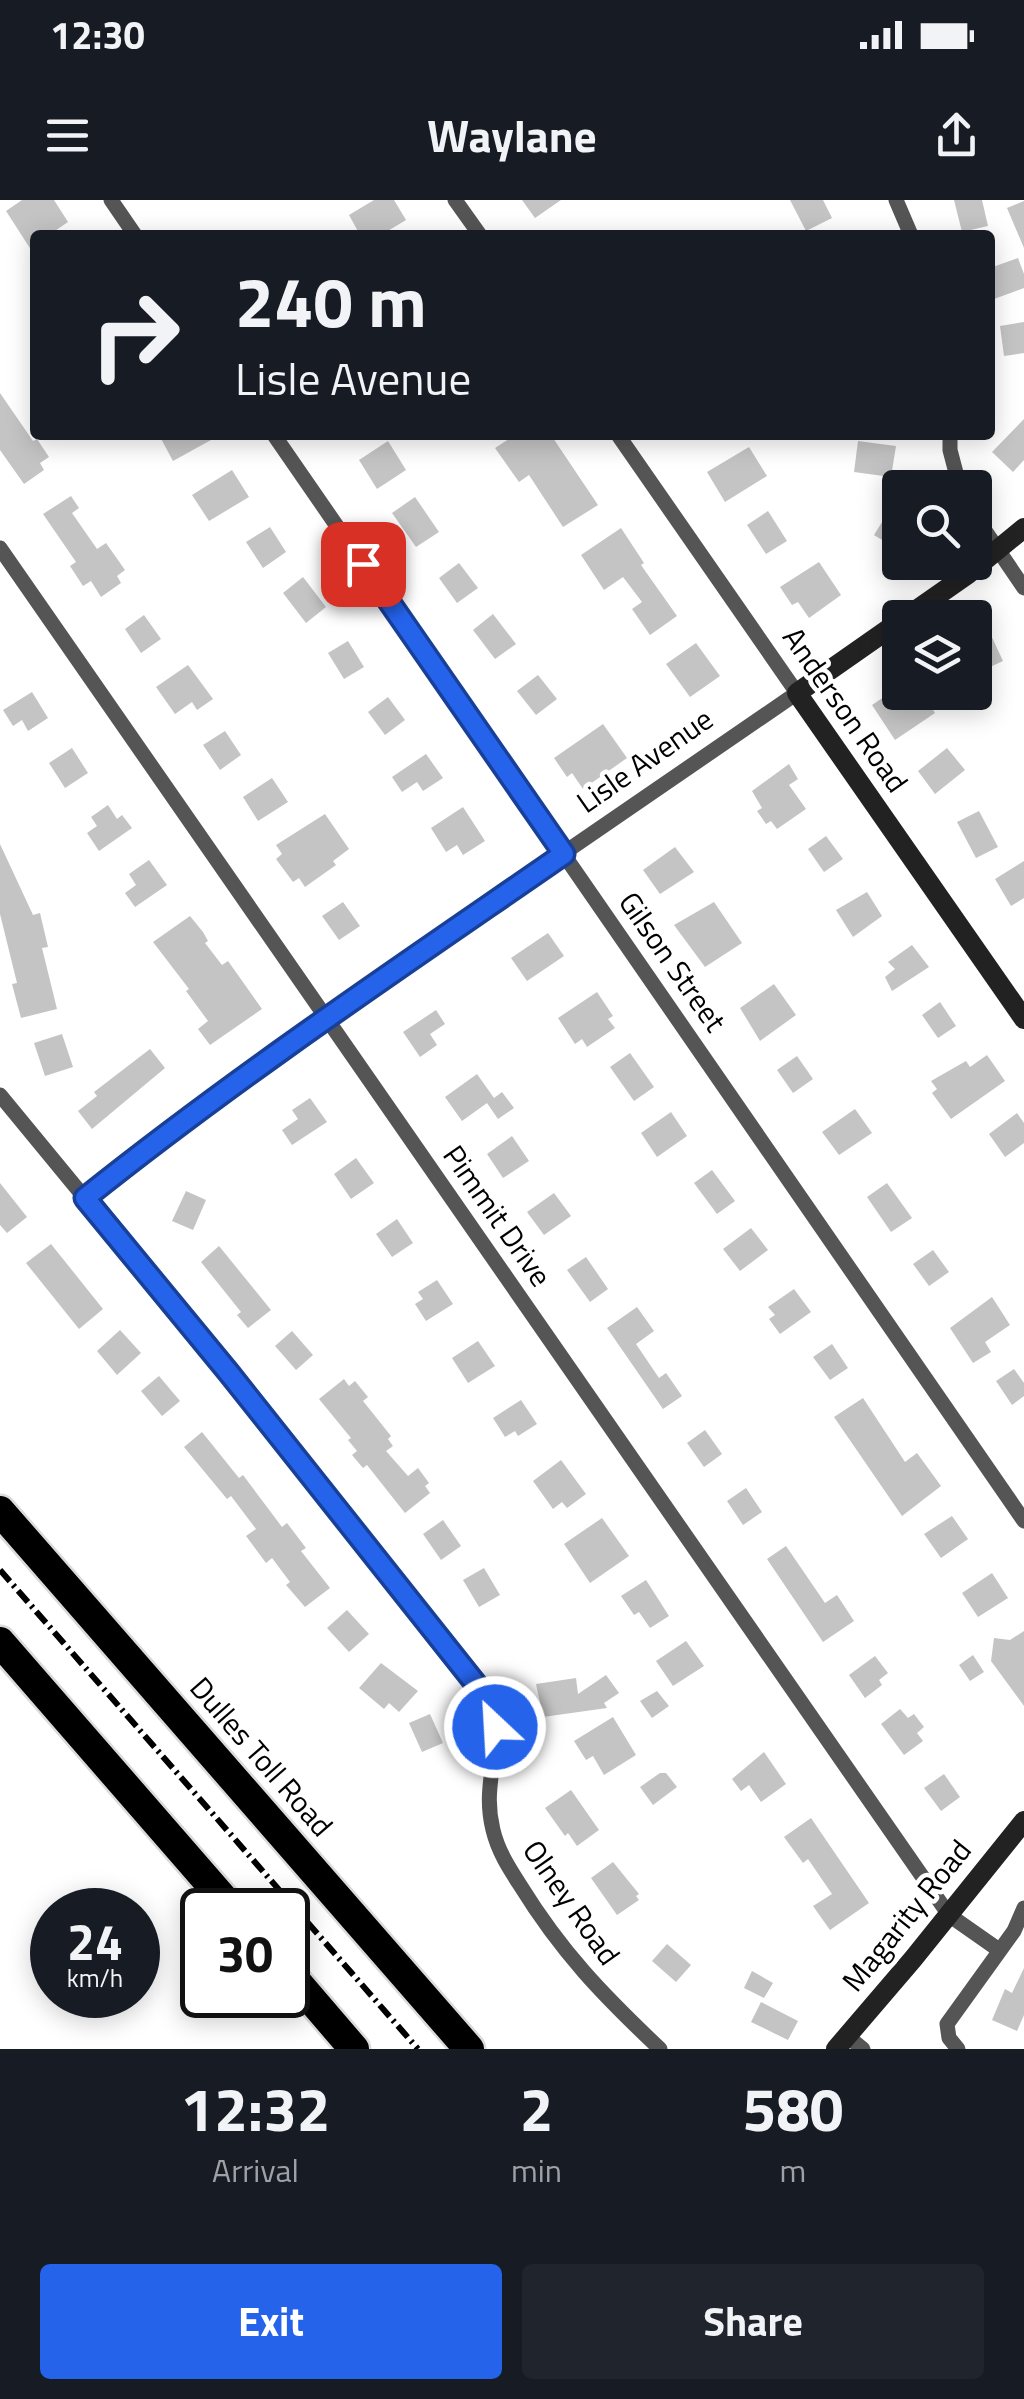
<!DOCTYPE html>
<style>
:root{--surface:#171b24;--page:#20242c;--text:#f1f3f6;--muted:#9ea1a6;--accent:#2563eb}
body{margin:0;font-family:"Titillium Web",sans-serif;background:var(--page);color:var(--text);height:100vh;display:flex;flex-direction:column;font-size:38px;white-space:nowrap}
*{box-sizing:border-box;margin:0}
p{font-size:32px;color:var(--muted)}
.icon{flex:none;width:55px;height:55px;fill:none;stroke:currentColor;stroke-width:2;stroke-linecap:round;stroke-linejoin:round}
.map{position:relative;height:1849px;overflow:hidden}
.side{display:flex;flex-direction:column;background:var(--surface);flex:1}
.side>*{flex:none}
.banner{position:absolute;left:30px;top:30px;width:965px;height:210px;border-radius:10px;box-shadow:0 5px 25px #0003;background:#171b24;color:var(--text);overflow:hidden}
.controls{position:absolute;left:882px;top:270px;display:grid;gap:20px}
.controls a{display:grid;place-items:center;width:110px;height:110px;border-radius:10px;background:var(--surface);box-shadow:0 5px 25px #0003;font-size:50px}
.speed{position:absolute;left:30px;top:1688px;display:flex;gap:20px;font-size:50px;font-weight:700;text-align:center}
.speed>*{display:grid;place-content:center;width:130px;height:130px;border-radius:50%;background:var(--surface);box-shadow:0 5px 25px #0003;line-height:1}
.speed small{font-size:25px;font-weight:400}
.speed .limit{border:5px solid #111;border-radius:15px;background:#fff;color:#111}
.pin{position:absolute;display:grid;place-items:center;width:85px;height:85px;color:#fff;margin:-42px;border-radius:20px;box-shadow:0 5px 15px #0006}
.me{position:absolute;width:110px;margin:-55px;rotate:335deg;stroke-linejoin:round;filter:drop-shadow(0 0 8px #0008)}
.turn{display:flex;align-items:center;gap:35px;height:210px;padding:0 40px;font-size:45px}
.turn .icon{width:130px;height:130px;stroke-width:2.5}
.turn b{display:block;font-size:70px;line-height:85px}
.eta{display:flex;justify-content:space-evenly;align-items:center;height:170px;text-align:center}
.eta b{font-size:60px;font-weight:700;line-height:70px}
.action{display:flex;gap:20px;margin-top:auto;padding:20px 40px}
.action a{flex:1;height:115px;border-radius:10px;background:var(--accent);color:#fff;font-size:40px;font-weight:700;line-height:115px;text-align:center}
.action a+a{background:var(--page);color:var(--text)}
.status{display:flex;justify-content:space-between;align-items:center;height:70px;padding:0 50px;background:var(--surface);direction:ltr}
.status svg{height:28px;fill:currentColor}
header{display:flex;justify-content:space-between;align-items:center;height:130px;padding:0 40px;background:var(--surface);font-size:45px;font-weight:700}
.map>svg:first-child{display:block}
.building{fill:#c4c4c4}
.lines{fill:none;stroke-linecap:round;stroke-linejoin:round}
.highway-casing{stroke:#dbdbdb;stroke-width:35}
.street{stroke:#555;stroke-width:15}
.secondary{stroke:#222;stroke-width:20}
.highway{stroke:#000;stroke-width:30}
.rail{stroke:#000;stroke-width:6;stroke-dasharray:15 5 2.5 5;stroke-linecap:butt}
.route-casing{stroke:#184099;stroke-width:25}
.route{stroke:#2563eb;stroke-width:18}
.labels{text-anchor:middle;stroke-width:9;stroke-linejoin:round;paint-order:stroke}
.street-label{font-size:30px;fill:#000;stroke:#fff}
</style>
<div class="status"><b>12:30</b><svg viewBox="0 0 49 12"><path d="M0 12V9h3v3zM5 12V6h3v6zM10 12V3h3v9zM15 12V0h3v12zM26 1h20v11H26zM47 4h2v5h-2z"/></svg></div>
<header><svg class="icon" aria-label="menu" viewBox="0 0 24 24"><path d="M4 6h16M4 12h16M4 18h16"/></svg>Waylane<svg class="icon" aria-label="share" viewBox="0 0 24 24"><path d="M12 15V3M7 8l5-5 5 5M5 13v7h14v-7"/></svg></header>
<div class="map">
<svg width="1024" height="1849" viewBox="0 0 1024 1849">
<rect width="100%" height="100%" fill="#fff"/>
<g class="building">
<path d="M22,0H54L68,22L49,35H35V56L6,11Z"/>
<path d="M374,0H394L406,20L381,35H360L349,15Z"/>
<path d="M522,0H561L535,18Z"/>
<path d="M790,0H823L832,18L806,31Z"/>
<path d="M954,0H982L988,26L962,32Z"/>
<path d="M1024,1V48L1007,8Z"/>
<path d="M1018,58L1024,74V88L994,99L990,89V68Z"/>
<path d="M1024,122V153L1004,156L1000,126Z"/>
<path d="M0,193L33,241L37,239L49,257L40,263L44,270L24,284L0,250Z"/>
<path d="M1024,219V260L1013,272L992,252Z"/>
<path d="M159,235H220L173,261Z"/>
<path d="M515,235H551L598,305L563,327L529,275L519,282L495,248Z"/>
<path d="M388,241L406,270L377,289L359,260Z"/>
<path d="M858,241L896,246L891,277L854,272Z"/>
<path d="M749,247L767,276L725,302L707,272Z"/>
<path d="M232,270L249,297L209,321L192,295Z"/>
<path d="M71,296L79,308L72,313L97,349L106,343L125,370L117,376L121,383L101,397L91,381L83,386L70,366L76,362L43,314Z"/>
<path d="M415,297L439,332L416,347L392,313Z"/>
<path d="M890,309L900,315V351L874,335Z"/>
<path d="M768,311L787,341L766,354L747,325Z"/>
<path d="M270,327L286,352L263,368L246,342Z"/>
<path d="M621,328L644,363L641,365L677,416L650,435L632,409L642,402L623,377L604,390L581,355Z"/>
<path d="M819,362L841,395L809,418L798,402L792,405L780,387Z"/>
<path d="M459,363L478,388L457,403L439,378Z"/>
<path d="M303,377L326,407L306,423L283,393Z"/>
<path d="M493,414L516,444L495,459L473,430Z"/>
<path d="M144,415L161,439L141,453L125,429Z"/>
<path d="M989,431L1003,461L975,474V438Z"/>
<path d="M348,441L364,467L344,479L328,453Z"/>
<path d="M696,443L720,476L690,497L666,464Z"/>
<path d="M188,465L213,499L197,510L192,502L175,514L156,487Z"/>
<path d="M538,475L557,499L536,515L517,491Z"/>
<path d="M900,486V492H922L935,513L895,540L872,505Z"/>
<path d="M32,492L48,518L28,531L22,520L13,526L3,510Z"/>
<path d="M388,497L405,520L385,535L368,512Z"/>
<path d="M603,524L627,558L583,589L572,573L567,577L554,558Z"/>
<path d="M225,531L241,555L220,570L203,545Z"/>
<path d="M72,548L88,573L65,588L49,563Z"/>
<path d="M947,548L965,570L935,594L918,571Z"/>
<path d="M426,554L443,578L423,591L417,582L402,592L392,577Z"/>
<path d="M789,564L798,579L789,585L806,609L777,629L771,621L766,624L757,611L762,608L752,591Z"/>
<path d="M272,578L288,602L258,621L243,597Z"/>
<path d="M108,605L117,619L122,615L132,628L99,651L87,633L97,626L91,617Z"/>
<path d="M463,607L485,641L463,655L457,645L446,652L431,628Z"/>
<path d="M979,611L998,647L976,658L957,622Z"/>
<path d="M325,614L349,649L333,661L336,665L305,687L299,678L293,682L276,659L282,654L276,645Z"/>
<path d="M826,636L843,659L824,672L808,649Z"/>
<path d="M0,644L33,715L40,713L48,747L42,748L57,809L21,818L12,784L17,783L0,714Z"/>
<path d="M675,647L694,672L660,694L643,670Z"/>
<path d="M149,660L167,685L135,707L125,693L136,685L129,674Z"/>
<path d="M1024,661V698L1011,706L995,679Z"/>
<path d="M867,692L882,716L853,737L836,710Z"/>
<path d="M343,702L360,726L339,740L322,716Z"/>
<path d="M714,702L742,743L705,767L674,725Z"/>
<path d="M190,716L203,732L208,741L205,743L222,765L228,761L262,809L210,845L198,829L208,821L186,791L189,789L153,742Z"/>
<path d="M548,733L564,756L527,781L511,758Z"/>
<path d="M912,745L929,767L892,791L885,777L895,769L888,762Z"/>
<path d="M774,784L796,815L760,841L740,808Z"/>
<path d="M597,792L613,816L608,819L615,828L587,847L582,839L575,844L558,818Z"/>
<path d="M940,802L956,826L938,838L922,815Z"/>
<path d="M436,810L445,824L430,834L437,845L420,857L403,832Z"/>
<path d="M62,834L73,867L45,876L34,843Z"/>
<path d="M150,849L165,868L92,929L78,911L97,896L94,892Z"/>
<path d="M630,853L654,887L634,901L610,867Z"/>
<path d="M987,855L1005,881L951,919L932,893L937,889L931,881L966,861L970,867Z"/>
<path d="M797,856L813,879L793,893L777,870Z"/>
<path d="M477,874L494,898L502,892L514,908L498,919L487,903L462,921L445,897Z"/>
<path d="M310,898L327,922L292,945L282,930L298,919L292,910Z"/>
<path d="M855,909L872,933L839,955L822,932Z"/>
<path d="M671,912L687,936L657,957L641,933Z"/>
<path d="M1017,913L1024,923V943L1005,957L989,934Z"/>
<path d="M512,936L529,961L503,978L487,954Z"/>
<path d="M356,958L374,983L351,999L334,974Z"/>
<path d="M712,970L735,1001L717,1014L694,983Z"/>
<path d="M0,983L27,1017L7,1033L0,1025Z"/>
<path d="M887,983L912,1018L891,1032L867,997Z"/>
<path d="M186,991L206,1000L193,1030L172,1021Z"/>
<path d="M554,993L571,1016L544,1035L527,1012Z"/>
<path d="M397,1019L413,1043L392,1057L376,1034Z"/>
<path d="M751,1028L768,1050L740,1071L723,1049Z"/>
<path d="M51,1044L103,1109L79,1129L26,1063Z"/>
<path d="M219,1046L271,1110L248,1128L237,1115L241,1112L201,1062Z"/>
<path d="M933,1050L949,1072L929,1086L913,1064Z"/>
<path d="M586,1057L608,1089L590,1102L567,1070Z"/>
<path d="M437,1080L453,1104L426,1121L415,1104L423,1099L418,1092Z"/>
<path d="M794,1089L811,1112L780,1134L769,1119L775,1115L768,1107Z"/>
<path d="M992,1097L1010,1125L985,1142L991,1152L973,1163L950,1128Z"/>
<path d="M637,1107L654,1131L636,1144L659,1178L666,1173L682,1196L663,1209L607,1128Z"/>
<path d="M120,1130L141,1153L117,1175L97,1151Z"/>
<path d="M292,1131L313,1155L296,1170L275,1146Z"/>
<path d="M478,1141L495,1166L468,1183L452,1158Z"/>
<path d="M832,1144L848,1168L830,1180L813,1157Z"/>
<path d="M1014,1169L1024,1183V1196L1012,1205L996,1181Z"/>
<path d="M159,1176L180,1201L162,1216L141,1191Z"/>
<path d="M344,1179L349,1186L355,1181L368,1197L363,1201L391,1236L388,1239L393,1246L386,1251L408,1276L418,1268L429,1283L425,1286L430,1293L405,1313L367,1265L363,1268L352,1255L357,1251L348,1240L351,1238L319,1199Z"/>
<path d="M863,1198L905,1262L917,1253L941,1286L902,1316L834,1217Z"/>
<path d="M521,1200L537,1224L518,1236L515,1231L505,1237L493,1218Z"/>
<path d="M705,1230L722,1254L704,1267L687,1243Z"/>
<path d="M202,1232L239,1278L243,1275L282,1327L287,1323L306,1348L301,1351L330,1388L305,1407L286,1385L290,1382L272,1358L266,1363L246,1336L256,1329L231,1296L227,1299L184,1247Z"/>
<path d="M561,1260L586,1294L567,1308L562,1302L553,1309L533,1281Z"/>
<path d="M746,1288L762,1312L743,1325L727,1301Z"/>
<path d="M952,1316L968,1339L941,1358L924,1334Z"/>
<path d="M602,1318L629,1356L590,1383L564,1344Z"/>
<path d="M443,1320L461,1346L441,1360L423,1334Z"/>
<path d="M786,1346L825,1403L837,1395L854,1421L823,1442L767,1359Z"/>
<path d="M484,1368L500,1395L479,1407L463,1380Z"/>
<path d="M992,1373L1008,1398L978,1417L962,1393Z"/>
<path d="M646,1380L669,1416L650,1428L639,1412L634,1415L621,1396Z"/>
<path d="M347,1410L369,1434L349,1452L327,1428Z"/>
<path d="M1024,1431V1506L991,1461L994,1438L1010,1440Z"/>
<path d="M686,1441L704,1466L673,1486L656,1461Z"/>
<path d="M973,1455L984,1472L970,1481L959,1465Z"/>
<path d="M875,1456L888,1473L879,1480L882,1485L865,1498L849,1475Z"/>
<path d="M381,1463L418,1491L399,1512L389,1503L384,1509L359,1488Z"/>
<path d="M606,1475L619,1493L604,1503L607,1508L543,1517L536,1484L576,1478L578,1494Z"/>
<path d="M657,1491L669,1506L652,1518L640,1501Z"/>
<path d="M900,1509L908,1518L914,1514L924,1527L917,1533L923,1541L904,1555L881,1524Z"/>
<path d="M430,1514L443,1543L422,1552L409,1523Z"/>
<path d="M613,1517L636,1555L604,1575L593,1556L586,1560L574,1541Z"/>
<path d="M764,1552L786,1584L761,1602L749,1585L741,1591L732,1579Z"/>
<path d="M660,1573H666L677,1587L653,1605L640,1587Z"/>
<path d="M944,1574L960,1597L941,1611L924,1588Z"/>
<path d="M571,1590L599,1630L577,1646L568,1633L565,1636L545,1608Z"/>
<path d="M811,1618L869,1703L830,1730L813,1706L832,1694L808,1659L803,1663L784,1637Z"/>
<path d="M613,1662L639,1694L636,1696L639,1700L617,1715L591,1678Z"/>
<path d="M667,1744L691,1765L676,1782L652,1761Z"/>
<path d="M1024,1768V1815L1017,1831L992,1820L1005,1789L1012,1793Z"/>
<path d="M752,1771L773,1783L764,1798L744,1788Z"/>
<path d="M761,1802L798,1821L788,1840L751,1822Z"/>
</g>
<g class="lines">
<defs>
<g id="highway">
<path d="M0,1311L469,1849"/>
<path d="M0,1442L233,1710"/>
<path d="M288,1772L354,1849"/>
</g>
</defs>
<use href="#highway" class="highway-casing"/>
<g class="street">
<path d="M111,0L135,35"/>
<path d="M455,0L480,35"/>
<path d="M896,0L911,35"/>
<path d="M274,235L1024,1321"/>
<path d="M950,235V250L960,288"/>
<path d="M975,316L1024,388"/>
<path d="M0,348L949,1715L999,1750"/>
<path d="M0,895L229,1173L479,1488C512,1547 479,1574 493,1630C498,1651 509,1668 520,1685C562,1753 603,1795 660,1849"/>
<path d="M85,999L186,917L293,839L797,493L618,235"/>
<path d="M847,1836L863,1849"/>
<path d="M958,1849L949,1838L947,1824L1014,1731L1024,1708"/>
</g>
<g class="secondary">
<path d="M905,418L968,374L1024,328"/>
<path d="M900,421L797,493L1024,819"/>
<path d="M836,1849L913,1759L1024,1621"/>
</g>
<use href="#highway" class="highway"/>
<path class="rail" d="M0,1370L418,1849"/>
</g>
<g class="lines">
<defs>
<path id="route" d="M363,364L564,654C402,766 239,875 85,998L229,1173L479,1488L495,1527"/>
</defs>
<use href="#route" class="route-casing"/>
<use href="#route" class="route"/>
</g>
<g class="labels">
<g class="street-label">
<text transform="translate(845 510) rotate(55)" y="10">Anderson Road</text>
<text transform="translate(645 561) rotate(-35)" y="10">Lisle Avenue</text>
<text transform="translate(672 762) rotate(55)" y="10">Gilson Street</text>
<text transform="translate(497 1016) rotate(55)" y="10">Pimmit Drive</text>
<text transform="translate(261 1557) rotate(49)" y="10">Dulles Toll Road</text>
<text transform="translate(571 1703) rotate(55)" y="10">Olney Road</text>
<text transform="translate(907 1716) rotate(-51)" y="10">Magarity Road</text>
</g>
</g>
</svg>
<div class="controls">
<a><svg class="icon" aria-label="search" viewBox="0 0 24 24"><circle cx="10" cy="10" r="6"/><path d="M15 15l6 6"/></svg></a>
<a><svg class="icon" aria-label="layers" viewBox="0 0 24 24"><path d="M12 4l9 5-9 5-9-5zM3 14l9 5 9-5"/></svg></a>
</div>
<div class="speed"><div>24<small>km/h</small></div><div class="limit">30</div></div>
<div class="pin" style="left:363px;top:364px;background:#d93025"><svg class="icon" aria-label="arrive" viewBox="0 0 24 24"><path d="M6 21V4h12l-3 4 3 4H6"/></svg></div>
<svg class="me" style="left:495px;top:1527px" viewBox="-20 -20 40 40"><circle r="17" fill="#2563eb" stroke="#fff" stroke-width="3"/><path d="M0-11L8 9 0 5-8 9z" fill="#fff"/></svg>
<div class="banner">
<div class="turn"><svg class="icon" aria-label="right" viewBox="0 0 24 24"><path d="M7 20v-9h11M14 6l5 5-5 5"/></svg><div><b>240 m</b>Lisle Avenue</div></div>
</div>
</div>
<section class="side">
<div class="eta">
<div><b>12:32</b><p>Arrival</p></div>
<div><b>2</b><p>min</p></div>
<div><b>580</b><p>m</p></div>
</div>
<div class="action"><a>Exit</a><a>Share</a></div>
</section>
